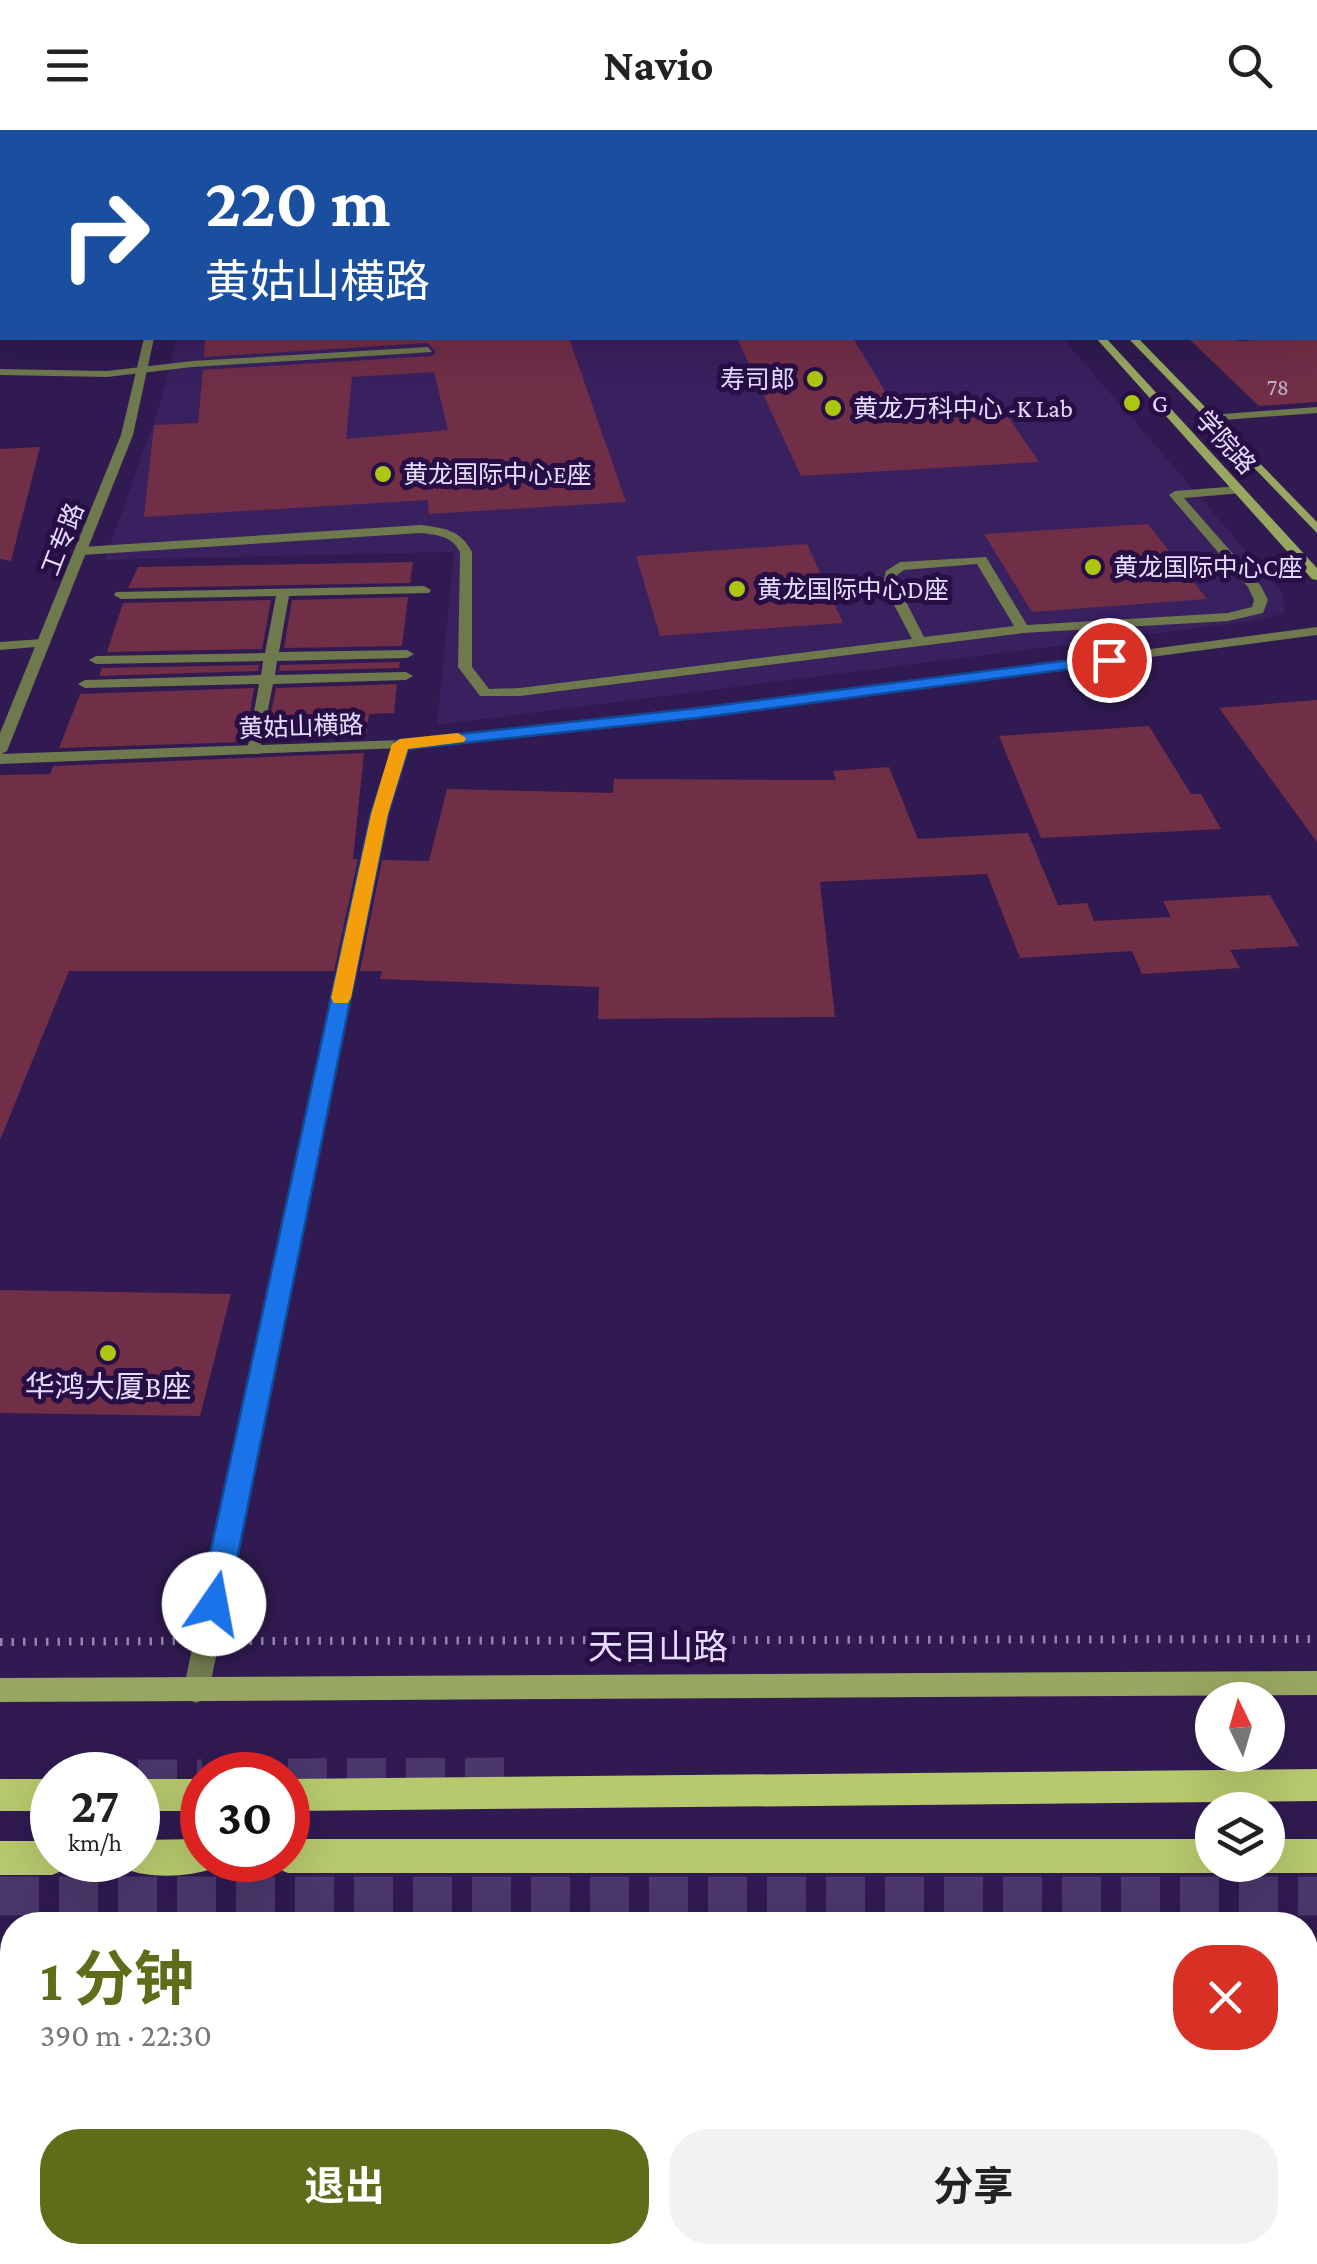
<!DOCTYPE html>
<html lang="zh">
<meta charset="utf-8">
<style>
:root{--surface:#fff;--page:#f2f2f2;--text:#222;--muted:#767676;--accent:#606c1a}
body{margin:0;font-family:"Crimson Pro","Noto Sans SC",serif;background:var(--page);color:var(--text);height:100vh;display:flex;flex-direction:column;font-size:38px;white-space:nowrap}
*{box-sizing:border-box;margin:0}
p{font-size:32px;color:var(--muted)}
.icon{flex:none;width:55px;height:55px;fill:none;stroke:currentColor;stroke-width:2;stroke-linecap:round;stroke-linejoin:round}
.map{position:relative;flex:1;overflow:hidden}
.drawer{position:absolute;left:0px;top:1782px;width:1318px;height:352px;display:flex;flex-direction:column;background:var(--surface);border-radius:40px 40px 0 0;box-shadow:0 10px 40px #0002}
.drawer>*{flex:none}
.guide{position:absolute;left:0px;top:0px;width:1318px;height:210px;box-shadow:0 10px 40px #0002;background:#1a4fa0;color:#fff;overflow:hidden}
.needle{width:65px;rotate:355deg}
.fabs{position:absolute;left:1195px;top:1552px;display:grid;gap:20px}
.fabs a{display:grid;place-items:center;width:90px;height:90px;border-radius:50%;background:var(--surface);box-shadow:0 10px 40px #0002;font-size:50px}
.speed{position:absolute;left:30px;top:1622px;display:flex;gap:20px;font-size:50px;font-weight:700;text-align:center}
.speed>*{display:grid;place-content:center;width:130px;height:130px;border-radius:50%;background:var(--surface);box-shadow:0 10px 40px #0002;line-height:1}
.speed small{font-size:25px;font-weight:400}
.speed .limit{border:15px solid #d22;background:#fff;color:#111}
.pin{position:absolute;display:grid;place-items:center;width:85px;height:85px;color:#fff;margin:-42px;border:5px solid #fff;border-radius:50%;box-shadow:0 2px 10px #0007}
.me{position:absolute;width:110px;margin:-55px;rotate:12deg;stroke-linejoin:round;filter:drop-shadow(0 0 8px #0008)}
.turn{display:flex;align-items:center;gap:35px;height:210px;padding:0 40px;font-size:45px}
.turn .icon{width:130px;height:130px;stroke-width:2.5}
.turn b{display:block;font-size:70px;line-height:85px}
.round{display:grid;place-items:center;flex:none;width:105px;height:105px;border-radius:40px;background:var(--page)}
.summary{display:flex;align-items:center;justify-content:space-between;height:170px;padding:0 40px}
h1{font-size:60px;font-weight:700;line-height:75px;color:var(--accent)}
.primary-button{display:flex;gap:20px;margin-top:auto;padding:20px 40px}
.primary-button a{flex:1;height:115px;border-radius:40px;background:var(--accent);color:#fff;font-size:40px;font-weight:700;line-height:115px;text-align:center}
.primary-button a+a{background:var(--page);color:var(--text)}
header{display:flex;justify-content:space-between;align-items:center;height:130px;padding:0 40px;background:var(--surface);font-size:45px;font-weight:700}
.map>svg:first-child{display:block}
.built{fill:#39205f}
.green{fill:#452473}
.building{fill:#702e47;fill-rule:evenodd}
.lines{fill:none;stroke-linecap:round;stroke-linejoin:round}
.trunk-tunnel{stroke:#4b376b;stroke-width:39;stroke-dasharray:39 20;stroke-linecap:butt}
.path-far1{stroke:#9384b0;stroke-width:8;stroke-dasharray:2.5 9;stroke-linecap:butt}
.path{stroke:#9384b0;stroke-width:9;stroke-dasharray:4 11;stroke-linecap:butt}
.service{fill:#6f794e;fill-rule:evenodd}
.minor{fill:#6f794e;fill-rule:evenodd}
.tertiary{fill:#6f794e;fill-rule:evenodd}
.secondary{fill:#97a660;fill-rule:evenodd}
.primary{fill:#b6c96d;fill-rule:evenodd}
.route{fill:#1a73e8;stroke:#114b97;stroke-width:2.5}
.slow{fill:#f59e0b}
.poi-dot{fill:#acc611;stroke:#270f46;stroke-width:4}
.labels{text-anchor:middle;stroke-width:10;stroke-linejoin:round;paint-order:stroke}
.far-number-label{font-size:22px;fill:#c8b0d1}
.far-poi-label{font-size:25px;fill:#e6dcff;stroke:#270f46;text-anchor:start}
.far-street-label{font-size:25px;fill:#e6dcff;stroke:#270f46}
.poi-label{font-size:30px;fill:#e6dcff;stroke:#270f46}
.near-street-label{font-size:35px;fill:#e6dcff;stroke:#270f46}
</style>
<header><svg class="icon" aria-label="menu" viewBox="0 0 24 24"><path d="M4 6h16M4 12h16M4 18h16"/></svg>Navio<svg class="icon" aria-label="search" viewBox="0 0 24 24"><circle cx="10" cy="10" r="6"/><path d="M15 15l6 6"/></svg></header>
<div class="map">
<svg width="1317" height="2134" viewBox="0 0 1317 2134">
<rect width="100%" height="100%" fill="#301a51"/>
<path class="built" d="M176,208H1063L1283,464L1285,483L1253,491L437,595L454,422L105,430L161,271Z"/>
<g class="green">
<path d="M1305,1994H1317V2134H1257L1247,2123L1305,2122Z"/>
<path d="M201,2122H1132V2126L1126,2134H199Z"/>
</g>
<g class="building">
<path d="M1317,207V272L1259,276L1188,208H1234L1238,211Z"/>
<path d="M205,208H569L626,372L429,384L428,370L144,387L154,295L198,293L203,240L432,226L436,222L428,213L204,227ZM434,242L448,300L346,309L352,247Z"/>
<path d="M737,208H853L897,281L1000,275L1039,332L801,346Z"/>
<path d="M40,317L11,431L0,429V319Z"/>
<path d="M1148,394L1207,469L1032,482L984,404Z"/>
<path d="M807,414L843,493L660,506L636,426Z"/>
<path d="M413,432L410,453L128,458L138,437Z"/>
<path d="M408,467L402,516L284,518L292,470Z"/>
<path d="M271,470L262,519L107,522L123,473Z"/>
<path d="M400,532L399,538L279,541L280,535Z"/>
<path d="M259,535L258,541L99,546L102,538Z"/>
<path d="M397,554L394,583L369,584L366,607L265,611L276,558Z"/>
<path d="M254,558L245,612L59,618L80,564Z"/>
<path d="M1317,570V712L1219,578Z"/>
<path d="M1149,596L1191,664H1201L1221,699L1041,708L999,606Z"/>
<path d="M364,623L353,729H358L334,841H69L0,1010V645L50,644L53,636Z"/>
<path d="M889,637L918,709L1028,703L1058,775L1087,773L1094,791L1171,787L1163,771L1270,765L1299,816L1230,820L1240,838L1142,844L1132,821L1020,828L987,744L820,752L835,887L598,889L599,857L380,849L382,841H360L382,730L429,731L447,659L613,663L614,649L836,650L833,641Z"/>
<path d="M0,1160L231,1164L200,1286L0,1283Z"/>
</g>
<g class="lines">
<g class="trunk-tunnel">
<path d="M288,1648L511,1647"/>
<path d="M138,1649H202"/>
<path d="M0,1766H1317"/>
</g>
<g class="path-far1">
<path d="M238,1511L1317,1509"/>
<path d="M0,1512L176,1511"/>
</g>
<g class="path">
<path d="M1305,1904H1317"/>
<path d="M0,1914H12"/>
</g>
<g class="service">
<path d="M0,72L2,73V77L0,78Z"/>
<rect x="0" y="104" width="2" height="6"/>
<rect x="0" y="133" width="2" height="6"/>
<path d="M428,217L432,222L192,237L107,247L0,245V239L107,241L192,231Z"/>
<path d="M1317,277V283L1210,291L1204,288L1210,285Z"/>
<path d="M1239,356L1243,357V363L1184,368L1261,456L1268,470L1263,483L1228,491L1023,503L520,566H480L458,537L460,422C452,406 438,405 421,403L82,425L76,421L82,417L421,395C444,398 461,400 472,422V537L489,559L520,558L912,509L883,454L886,441L900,432L986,427L1027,495L1228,483L1252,477L1254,470L1248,457L1169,365L1175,361ZM977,434L1014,496L924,507L897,454V445L904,440Z"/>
<path d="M42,509L47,510V516L0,520V512Z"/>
</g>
<g class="minor">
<rect x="1315" y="25" width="2" height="4"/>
<path d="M0,67L2,68V72L0,73Z"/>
<path d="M144,208H154L133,305L7,621L0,625V603L121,305Z"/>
<path d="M424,456L431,460L429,463L289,466L279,522L407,520L414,524L407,528L277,531L275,545L406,542L413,546L406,550L273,554L259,624H249L247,621L259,554L85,558L78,554L85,550L261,545L263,531L96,534L89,530L96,526L265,523L276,466L121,469L114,465L116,462Z"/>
<path d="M401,610L408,614L388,683L209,1561L205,1569L196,1573L187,1569L183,1561L372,683L394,614Z"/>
<path d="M55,2122H87L85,2134H53Z"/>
</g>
<path class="tertiary" d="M1317,497V505L698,587L401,618L0,634V624L401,610L698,579Z"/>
<g class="secondary">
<path d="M907,0H916L918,2H909Z"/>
<path d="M928,0H936L938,2H930Z"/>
<rect x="1315" y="122" width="2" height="6"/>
<path d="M1096,208H1106L1317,438V450L1312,449Z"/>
<path d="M1128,208H1138L1317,392V403Z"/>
<path d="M1317,1541V1565L0,1572V1548Z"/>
<rect x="1305" y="1819" width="12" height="28"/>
<rect x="0" y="1838" width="12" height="28"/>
</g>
<g class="primary">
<path d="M1317,1639V1671L288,1681V1649Z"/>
<rect x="0" y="1649" width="52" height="32"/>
<rect x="138" y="1649" width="64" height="32"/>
<path d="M202,1709V1730H218L214,1738C191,1747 149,1749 126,1739L122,1730H138V1710Z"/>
<path d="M288,1709H1212V1735H1225L1212,1743H288L276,1738L272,1730H288Z"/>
<path d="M1268,1709H1317V1743H1268L1256,1738L1255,1735H1268Z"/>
<path d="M0,1711H52V1730H68L64,1740L52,1745H0Z"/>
</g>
</g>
<path class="route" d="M1109,525L1117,530L1115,533L698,588L408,619L388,684L228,1474L223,1482L214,1486L204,1482L199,1474L371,684L395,611L698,578Z"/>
<path class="slow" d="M458,603L466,608L464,612L408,619L388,684L351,868L348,873H334L331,868L371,684L392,614L400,609Z"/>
<g class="poi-dot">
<circle cx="815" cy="249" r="10"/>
<circle cx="1132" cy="273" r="10"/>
<circle cx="833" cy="278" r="10"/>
<circle cx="383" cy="344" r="10"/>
<circle cx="1093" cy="437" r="10"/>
<circle cx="737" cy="459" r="10"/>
<circle cx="108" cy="1223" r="10"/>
</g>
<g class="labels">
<g class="far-number-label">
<text x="1278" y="265">78</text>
</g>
<g class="far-poi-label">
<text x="795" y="258" text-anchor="end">寿司郎</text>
<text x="1152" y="282">G</text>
<text x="853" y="287">黄龙万科中心 -K Lab</text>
<text x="403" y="353">黄龙国际中心E座</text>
<text x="1113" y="446">黄龙国际中心C座</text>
<text x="757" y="468">黄龙国际中心D座</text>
</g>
<g class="far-street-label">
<text transform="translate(1226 312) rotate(48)" y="9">学院路</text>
<text transform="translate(62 409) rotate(-69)" y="9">工专路</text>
<text transform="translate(301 596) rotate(-2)" y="9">黄姑山横路</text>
</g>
<g class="poi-label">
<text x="108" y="1267">华鸿大厦B座</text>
</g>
<g class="near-street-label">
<text x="658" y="1529">天目山路</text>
</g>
</g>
</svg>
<div class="fabs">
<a><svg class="needle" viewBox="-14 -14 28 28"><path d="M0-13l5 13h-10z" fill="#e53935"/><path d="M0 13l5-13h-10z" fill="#767676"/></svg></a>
<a><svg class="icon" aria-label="layers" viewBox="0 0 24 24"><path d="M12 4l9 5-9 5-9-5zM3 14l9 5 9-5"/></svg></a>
</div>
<div class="speed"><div>27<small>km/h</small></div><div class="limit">30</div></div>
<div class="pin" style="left:1109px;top:530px;background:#d93025"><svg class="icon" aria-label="arrive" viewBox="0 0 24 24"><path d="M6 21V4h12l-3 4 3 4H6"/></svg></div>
<svg class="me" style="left:214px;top:1474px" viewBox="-20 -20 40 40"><circle r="19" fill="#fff"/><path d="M0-13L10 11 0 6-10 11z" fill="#1a73e8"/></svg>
<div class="guide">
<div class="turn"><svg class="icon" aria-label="right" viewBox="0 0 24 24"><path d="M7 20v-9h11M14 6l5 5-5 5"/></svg><div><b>220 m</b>黄姑山横路</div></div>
</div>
<section class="drawer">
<div class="summary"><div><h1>1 分钟</h1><p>390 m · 22:30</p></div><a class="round" style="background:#d93025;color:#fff"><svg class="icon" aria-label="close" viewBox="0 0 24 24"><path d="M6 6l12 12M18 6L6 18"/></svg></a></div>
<div class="primary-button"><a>退出</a><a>分享</a></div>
</section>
</div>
